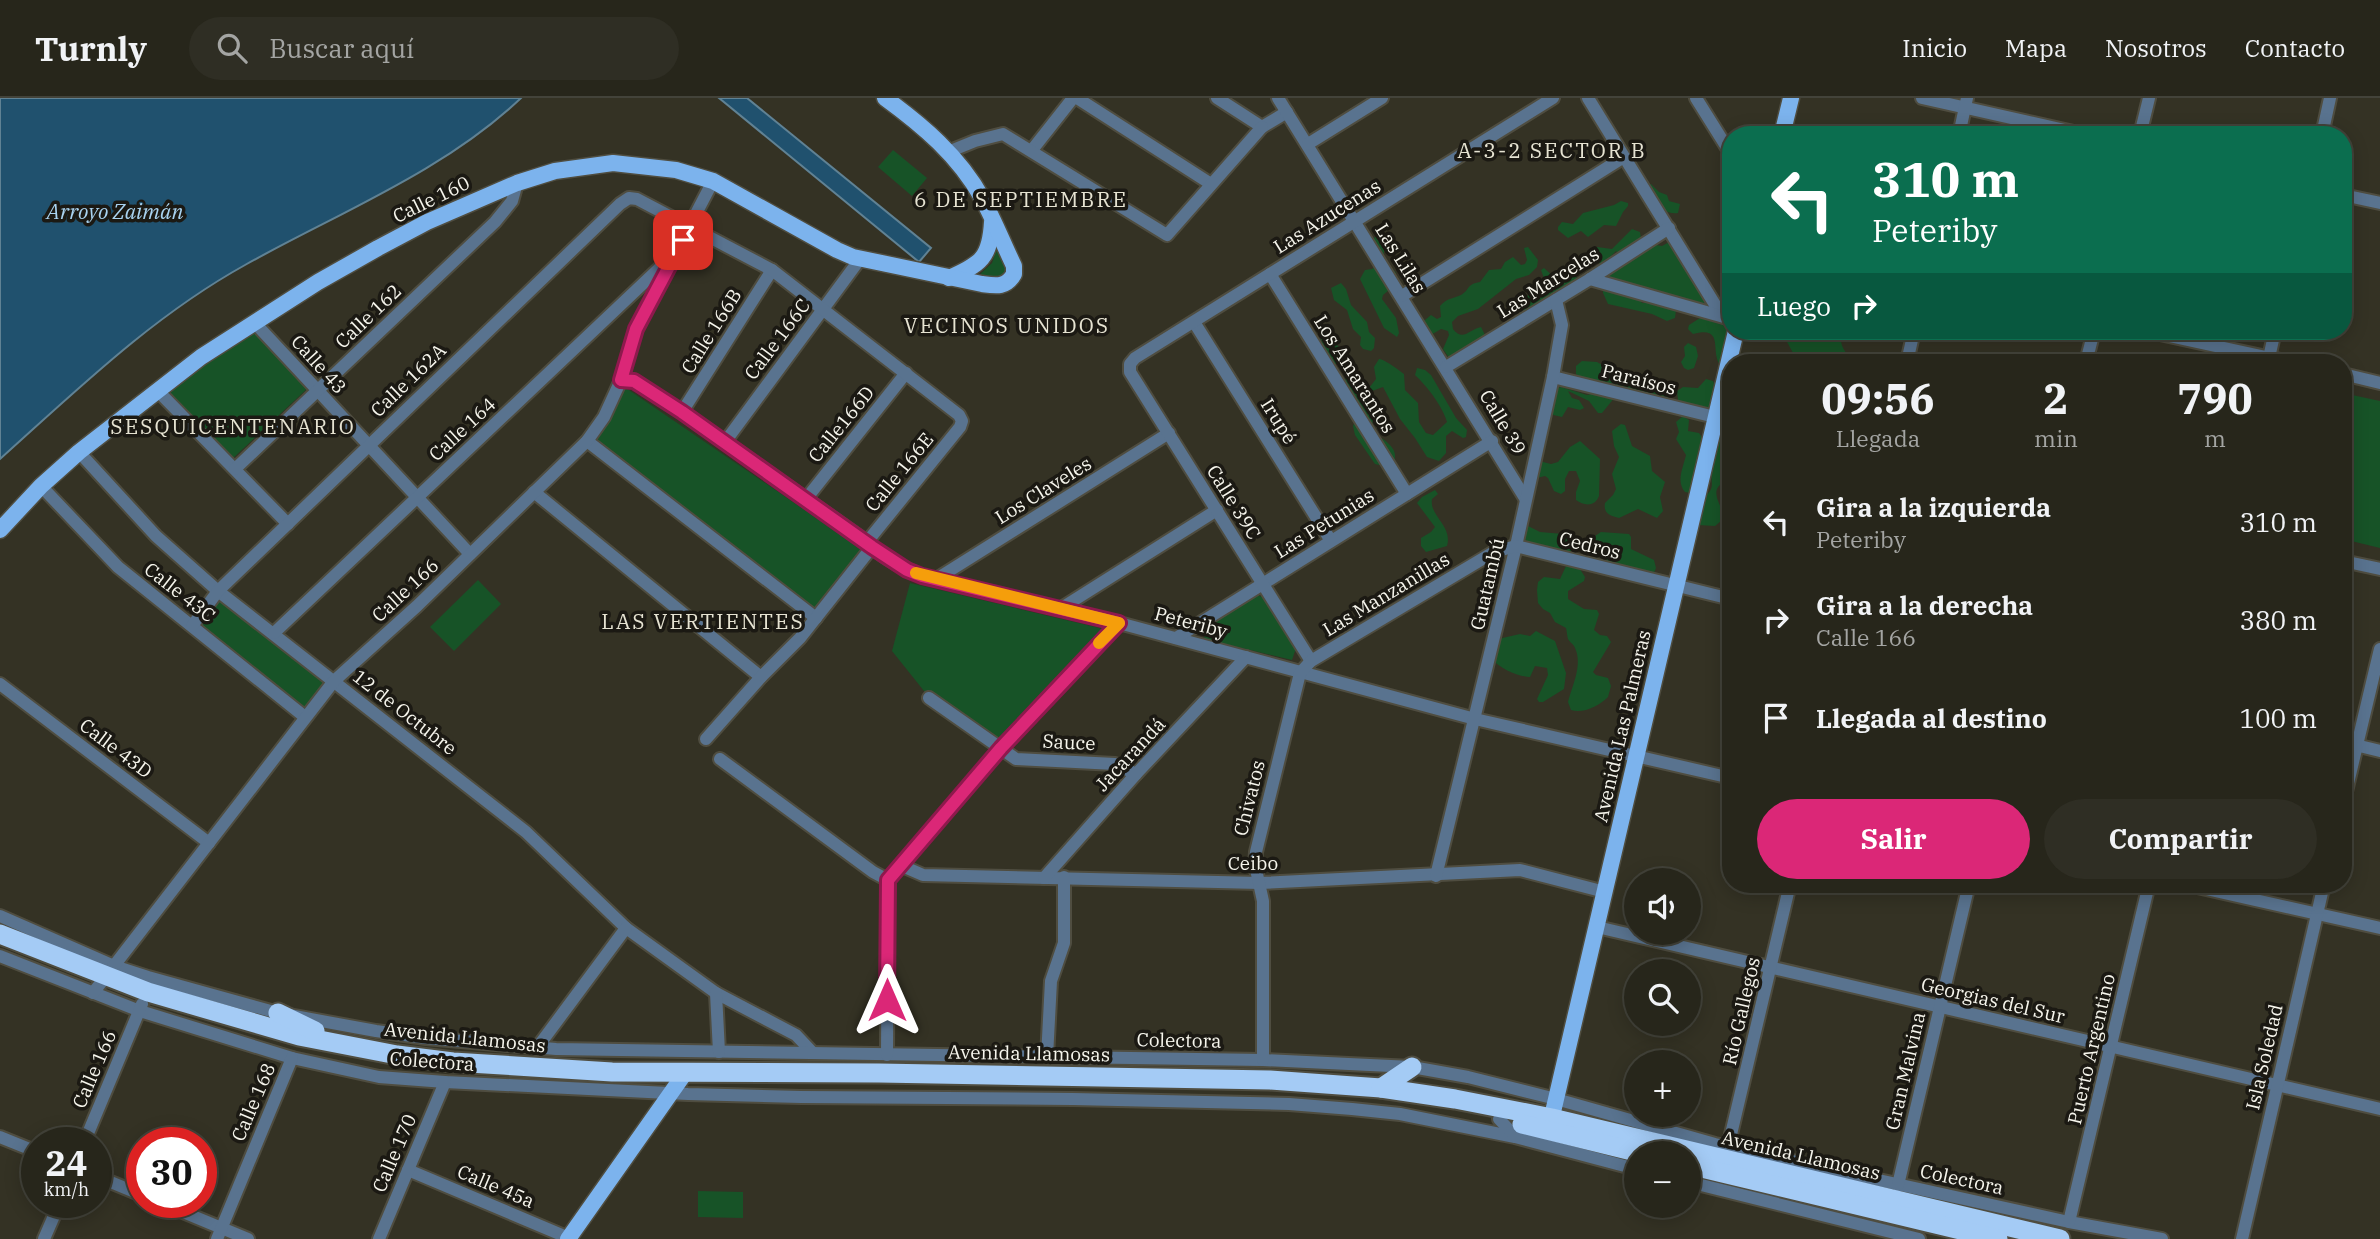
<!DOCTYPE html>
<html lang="es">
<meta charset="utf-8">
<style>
:root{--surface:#27261b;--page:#2f2e24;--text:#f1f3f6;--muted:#a4a5a3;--line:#43433a;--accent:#db2777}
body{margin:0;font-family:"IBM Plex Serif",serif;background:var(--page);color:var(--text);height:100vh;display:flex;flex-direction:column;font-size:26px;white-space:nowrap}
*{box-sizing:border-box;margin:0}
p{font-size:23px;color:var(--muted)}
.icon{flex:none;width:38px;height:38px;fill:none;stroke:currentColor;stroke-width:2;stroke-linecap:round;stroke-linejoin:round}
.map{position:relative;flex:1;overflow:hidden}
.drawer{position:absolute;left:1722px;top:256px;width:630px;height:539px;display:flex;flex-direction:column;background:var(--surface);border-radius:28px;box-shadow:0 4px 18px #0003,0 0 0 2px var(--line)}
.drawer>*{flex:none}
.guide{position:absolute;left:1722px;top:28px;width:630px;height:214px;border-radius:28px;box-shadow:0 4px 18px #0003,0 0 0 2px var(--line);background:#0b6e4f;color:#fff;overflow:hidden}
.fabs{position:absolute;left:1624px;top:770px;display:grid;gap:14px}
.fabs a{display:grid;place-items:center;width:77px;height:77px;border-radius:50%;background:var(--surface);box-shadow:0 4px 18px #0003,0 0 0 2px var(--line);font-size:35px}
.speed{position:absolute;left:21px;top:1029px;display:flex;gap:14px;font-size:35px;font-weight:700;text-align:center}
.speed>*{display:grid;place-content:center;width:91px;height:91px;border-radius:50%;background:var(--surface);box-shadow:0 4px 18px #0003,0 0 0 2px var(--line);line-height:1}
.speed small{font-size:18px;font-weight:400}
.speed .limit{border:10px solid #d22;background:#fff;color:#111}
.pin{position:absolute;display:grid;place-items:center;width:60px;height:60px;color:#fff;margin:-30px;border-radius:14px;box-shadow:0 4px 10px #0006}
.me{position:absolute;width:77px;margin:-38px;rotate:0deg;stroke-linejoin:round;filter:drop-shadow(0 0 5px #0008)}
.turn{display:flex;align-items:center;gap:24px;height:147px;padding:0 35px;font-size:32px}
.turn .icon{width:91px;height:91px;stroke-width:2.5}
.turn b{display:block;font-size:49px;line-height:60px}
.then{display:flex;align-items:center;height:66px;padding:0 35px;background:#0003;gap:14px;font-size:26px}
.eta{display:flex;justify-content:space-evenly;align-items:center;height:119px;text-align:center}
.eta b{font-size:42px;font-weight:700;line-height:49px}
.primary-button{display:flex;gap:14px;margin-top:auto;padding:14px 35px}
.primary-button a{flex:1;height:80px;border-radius:42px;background:var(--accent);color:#fff;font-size:28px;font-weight:700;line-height:80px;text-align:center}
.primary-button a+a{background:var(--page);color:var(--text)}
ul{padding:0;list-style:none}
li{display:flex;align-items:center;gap:21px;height:98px;padding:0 35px}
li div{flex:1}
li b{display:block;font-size:26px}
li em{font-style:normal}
header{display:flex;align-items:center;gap:42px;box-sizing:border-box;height:98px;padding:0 35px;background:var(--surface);border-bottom:2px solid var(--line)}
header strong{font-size:33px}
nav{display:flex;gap:38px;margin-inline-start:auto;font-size:24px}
.search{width:490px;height:63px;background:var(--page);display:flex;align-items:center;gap:18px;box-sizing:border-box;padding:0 24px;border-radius:38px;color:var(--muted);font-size:26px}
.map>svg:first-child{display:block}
.green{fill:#175327}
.water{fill:#20516e;stroke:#608294;stroke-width:2}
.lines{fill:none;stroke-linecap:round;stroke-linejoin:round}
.minor-casing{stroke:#4f4d40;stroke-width:16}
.major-casing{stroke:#4f4d40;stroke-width:19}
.highway-casing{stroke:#4f4d40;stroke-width:23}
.minor{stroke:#59738f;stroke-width:12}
.major{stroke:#7cb3ed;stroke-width:16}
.highway{stroke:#a4cbf5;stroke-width:19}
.route-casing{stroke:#8e194d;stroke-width:18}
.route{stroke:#db2777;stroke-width:12}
.slow{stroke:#f59e0b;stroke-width:12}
.labels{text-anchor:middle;stroke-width:7;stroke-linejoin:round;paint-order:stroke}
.street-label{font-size:19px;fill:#f6f5ec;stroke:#1b1913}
.neighbourhood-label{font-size:21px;letter-spacing:2px;fill:#e6e3d2;stroke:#1b1913}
.water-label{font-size:21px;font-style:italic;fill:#a9d3f0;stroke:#1b1913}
</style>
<header>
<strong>Turnly</strong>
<div class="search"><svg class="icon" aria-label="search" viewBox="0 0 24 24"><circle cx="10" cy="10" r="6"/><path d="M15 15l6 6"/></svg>Buscar aquí</div>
<nav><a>Inicio</a><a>Mapa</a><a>Nosotros</a><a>Contacto</a></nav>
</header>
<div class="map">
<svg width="2380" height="1141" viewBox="0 0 2380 1141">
<rect width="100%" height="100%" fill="#343224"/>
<g class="green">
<path d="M893,52L927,80L912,98L878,69Z"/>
<path d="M1651,86L1659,94L1667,97L1669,103L1680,106L1678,115C1661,118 1655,99 1646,87Z"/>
<path d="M1621,103L1628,105V108L1623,114L1616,128L1604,127L1588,139L1581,133L1568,140L1558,132V129L1562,124L1573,126L1583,115L1614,107Z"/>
<path d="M1632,131L1640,134L1642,147L1623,160L1616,153L1611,158L1610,166L1601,168L1594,157V152L1597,149L1612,151Z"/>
<path d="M1379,136L1383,137L1386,144C1381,169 1383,157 1396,175L1395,187L1383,197L1382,201L1396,220L1399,235L1397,239L1384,230L1360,181L1365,172L1372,171L1375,169L1373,157L1374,140Z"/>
<path d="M1671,143L1706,200L1701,211L1638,198L1642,205H1651L1676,212L1675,220L1667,223L1652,216L1608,206L1603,195L1602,179L1656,147L1662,148Z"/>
<path d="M1528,149L1538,162L1537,169L1529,177L1516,181L1478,211L1458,218L1452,224L1453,231C1463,244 1470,231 1481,229L1486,239L1478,246H1470L1461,259L1452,264L1443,251L1449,237L1448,233L1441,231L1431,237L1423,230L1425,222L1431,217L1437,221L1441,219L1440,208C1447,200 1452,201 1461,197C1470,192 1466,186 1480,184L1489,172L1501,171L1505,164L1513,159L1521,167L1525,166L1527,162L1524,150Z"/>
<path d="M1000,152L1006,169L1005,176L997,182L978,178L992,165L996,153Z"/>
<path d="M1544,170L1555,180L1569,174L1577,180L1570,189L1527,215L1524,214L1522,202L1531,195L1533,188H1544L1546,186L1541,172Z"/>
<path d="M1341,185L1346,191L1351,207L1367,224L1369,234L1375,240L1374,250L1371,253L1363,251L1360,247L1361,239L1353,231L1347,212L1334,202L1331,190Z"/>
<path d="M1700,220L1723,227L1729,233L1721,268C1709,255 1726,227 1693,236L1688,231L1689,227Z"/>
<path d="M255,231L308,290L229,364L172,305L168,294L172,288Z"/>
<path d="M1786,233H1844C1836,245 1846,256 1855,264H1791L1793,255L1786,242Z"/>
<path d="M1324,238L1331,240L1343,254L1342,261L1336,266H1332C1329,261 1322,246 1321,241Z"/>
<path d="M1688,245L1696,249L1698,258L1694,270L1688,272L1684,270L1681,264L1685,258L1684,249Z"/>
<path d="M1379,261C1384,261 1399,272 1404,276L1405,292L1418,305L1419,324L1426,335L1433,337L1447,324C1443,309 1427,288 1415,277L1417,270L1425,272L1431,277L1456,320L1467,332L1466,339L1463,340L1452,333L1446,338V355L1439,363L1427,359L1415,340L1400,321L1383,289L1372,293L1369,290L1376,281L1374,269Z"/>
<path d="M1582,263L1597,264L1618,276L1637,275L1667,287L1673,292V296L1663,304L1612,285C1598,286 1587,286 1576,276V268Z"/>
<path d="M1350,277L1356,281L1359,290L1365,294L1369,314L1373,321L1371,332C1382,342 1400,348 1394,365L1383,368L1375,366L1355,337L1353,328L1358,317L1344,289L1346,279Z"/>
<path d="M1706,281L1713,283L1716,291L1712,314L1679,310L1677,293L1683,289L1698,290Z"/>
<path d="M1561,289L1587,297L1606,293L1615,299L1602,315H1598L1589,303L1568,293L1572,300L1579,302L1584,310L1580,312L1568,309L1562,319L1549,316L1554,291Z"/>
<path d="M626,290L862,451L821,506L813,511L594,343Z"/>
<path d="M2343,295L2380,303V450L2343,441Z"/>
<path d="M1683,318L1689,322L1688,333L1699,335L1701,338L1706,362L1693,380L1694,387L1690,395L1685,394C1676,383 1683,370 1686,357L1676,341L1679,334L1676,324Z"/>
<path d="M1621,326L1625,327L1632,348L1650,358L1652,373L1665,384L1660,399L1663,413L1657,420L1638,411L1619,420C1610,418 1603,415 1605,405L1613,397L1616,391L1612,376L1619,359L1614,348L1612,333Z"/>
<path d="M1725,340H1731C1731,349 1732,360 1731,369C1727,392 1705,382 1724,415L1721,423L1715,428L1698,427L1697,405C1715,390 1712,393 1711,372C1711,363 1715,352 1717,344Z"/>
<path d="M1580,343L1600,361L1599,398C1595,409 1584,408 1576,402V394L1580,383L1576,373H1569L1565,381V393L1561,396L1554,393L1548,380L1545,378L1533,381L1539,363L1551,366L1558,364L1570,349Z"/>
<path d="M1435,392L1438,396L1432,401C1429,418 1453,428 1447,448L1426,454L1421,448V440L1431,434L1435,429L1417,405L1422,399Z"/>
<path d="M1528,428L1540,434L1575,437C1578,444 1577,447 1572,452C1558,467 1552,463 1534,459L1529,445L1523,439L1524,430Z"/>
<path d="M1601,434L1629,436L1631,439V451L1654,462L1656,470L1653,477L1613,473L1603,455L1595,446V438Z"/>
<path d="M1567,466L1578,468L1585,479L1584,483L1568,493V501L1584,511L1597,512L1599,516L1594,532L1600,537L1607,538L1611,544L1593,574L1596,577L1608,580L1611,588L1608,599C1599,608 1583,616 1571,612L1568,604C1572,588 1583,567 1575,550C1574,546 1570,545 1568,541C1567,538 1567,534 1566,530L1555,524L1550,515L1543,511L1538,505L1537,492L1538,484L1544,479L1560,481Z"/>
<path d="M478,482L501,506L454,553L430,529Z"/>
<path d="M910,485L1104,531L995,649L932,603L892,553Z"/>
<path d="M1256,497L1267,500L1297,547L1292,562L1204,541L1206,529Z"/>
<path d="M219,498L328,585L305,615L197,527Z"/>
<path d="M1536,533L1555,543L1566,575L1564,591L1543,604H1539L1537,601L1548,577L1547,570L1535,568L1530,579C1515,578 1502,571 1491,561L1498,541L1520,536L1530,538Z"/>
<path d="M698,1093L743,1094V1120L698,1119Z"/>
</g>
<g class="water">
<path d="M0,0H521C443,74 338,115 245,167C153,218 78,291 0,361Z"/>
<path d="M719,0H747L931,150L919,164Z"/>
</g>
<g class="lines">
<defs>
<g id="minor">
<path d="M1077,0L1211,86"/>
<path d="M1217,0L1262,29L1287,14"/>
<path d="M1278,0L1525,400"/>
<path d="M1588,0L1722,218"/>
<path d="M1696,0L1731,56"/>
<path d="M1922,0L2087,37"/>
<path d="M1959,37L1967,0"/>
<path d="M2140,37L2149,0"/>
<path d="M2322,37L2330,0"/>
<path d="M1308,46L1382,0"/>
<path d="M1032,52L1073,0"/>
<path d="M948,54L975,43L1003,36L1167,137L1262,29"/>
<path d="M2343,97L2380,105"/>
<path d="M1270,176L1407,396"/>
<path d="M1590,181L1731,221"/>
<path d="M1402,198L1624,59"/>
<path d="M1194,224L1331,443"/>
<path d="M255,225L470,456"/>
<path d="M2146,233L2289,264"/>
<path d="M1907,264L1914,233"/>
<path d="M2086,264L2094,233"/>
<path d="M2268,264L2275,233"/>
<path d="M1446,269L1590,181L1669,130"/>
<path d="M2343,276L2380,285"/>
<path d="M1553,279L1731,323"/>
<path d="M621,282L634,283L682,314L867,444C881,459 903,470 922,478L1119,525L1475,621L1731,680"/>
<path d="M158,293L288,426"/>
<path d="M682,314L772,172"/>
<path d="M587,343L816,520"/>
<path d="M725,344L860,161"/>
<path d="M79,354L156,438L218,493L526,734L626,830L716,895L796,937L812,954"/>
<path d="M235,371L495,124L512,103L517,85"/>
<path d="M41,388L118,469L305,619"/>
<path d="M534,394L761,579"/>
<path d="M806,401L906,275"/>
<path d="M2343,463L2380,471"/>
<path d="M938,480L1169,335"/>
<path d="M1060,511L1217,412"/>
<path d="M192,528L218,493L620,106L629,100L637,101L772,172L959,317L962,323L960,329L867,444"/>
<path d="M274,535L668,162"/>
<path d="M1176,540L1492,343"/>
<path d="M1311,563L1130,274V266L1135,260L1553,0"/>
<path d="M0,586L209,745"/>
<path d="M929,600L1016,661L1115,666L1136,676"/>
<path d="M706,641L761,579L800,540L872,449"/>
<path d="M2343,644L2380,653"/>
<path d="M720,661L873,774L888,782"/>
<path d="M2343,706L2380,551"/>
<path d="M900,767L923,777L1260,785L1520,772L1605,794"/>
<path d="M1436,778L1516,448L1553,279L1562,227L1556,202"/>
<path d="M1044,780L1136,676L1246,559"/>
<path d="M2184,786L2380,830"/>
<path d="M0,818L114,868L148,879L278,915L376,933L426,940L556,951L1263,962L1412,969L1468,979L1556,1001L1715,1046L2069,1124L2162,1141"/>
<path d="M1597,829L2380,1011"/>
<path d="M0,858L140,913L292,960L379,979L445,984L688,996L801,999L1073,1001L1289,1006L1352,1011L1400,1016L1515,1039L1636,1071"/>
<path d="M93,895L334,583L417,508L587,343L604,319L621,282L636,231L713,83"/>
<path d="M716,895L719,954"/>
<path d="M537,950L626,830"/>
<path d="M887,957L888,782L1001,650L1119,525"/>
<path d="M1047,959L1051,883L1064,845V779"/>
<path d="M1263,962V803L1255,767L1256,754L1300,575L1311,563L1494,454L1516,448L1731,501"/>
<path d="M1499,1021L1515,1038"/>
<path d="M0,1039L37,1054"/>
<path d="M84,1045L142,906"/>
<path d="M1728,1049L1790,786"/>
<path d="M408,1072L569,1140"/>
<path d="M96,1078L142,1097"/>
<path d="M1689,1084L1919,1141"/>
<path d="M1898,1087L1969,786"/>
<path d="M159,1104L248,1141"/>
<path d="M2069,1124L2149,786"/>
<path d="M44,1141L60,1104"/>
<path d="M217,1141L292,960"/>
<path d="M379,1141L445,984"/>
<path d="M2242,1141L2324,786"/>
</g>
<g id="major">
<path d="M1782,37L1791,0"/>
<path d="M949,180C981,166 990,160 992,124"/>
<path d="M0,432L41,388L79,354L201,259L318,184L378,150L427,124L517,85L555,73L613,65L676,72L713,83L837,152L853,159L982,186C996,188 1006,190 1014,176V168C1003,145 994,122 982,100C959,58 922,27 885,0"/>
<path d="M1549,1031L1736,233"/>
<path d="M568,1141L685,975"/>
</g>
<g id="highway">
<path d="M0,836L148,894L299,938L397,957L453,964L612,974L879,975L1270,982L1381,990L1455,1001L1552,1020L2060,1141"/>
<path d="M278,915L315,933"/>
<path d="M1381,990L1412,969"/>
<path d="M1522,1026L1640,1055"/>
<path d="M1689,1067L1998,1141"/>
</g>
</defs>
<use href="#minor" class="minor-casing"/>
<use href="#major" class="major-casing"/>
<use href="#highway" class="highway-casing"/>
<use href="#minor" class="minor"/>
<use href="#major" class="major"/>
<use href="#highway" class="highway"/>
</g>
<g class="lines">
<defs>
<path id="route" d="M683,142L636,231L621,282L634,283L682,314L872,449L907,472L922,478L1119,525L1001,650L888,782L887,902"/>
</defs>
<use href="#route" class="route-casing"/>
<use href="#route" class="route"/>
<path class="slow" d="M916,475L1119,525L1099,545"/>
</g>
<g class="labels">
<g class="street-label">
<text transform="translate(431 101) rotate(-26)" y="7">Calle 160</text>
<text transform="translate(1327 118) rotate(-32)" y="7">Las Azucenas</text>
<text transform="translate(1401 160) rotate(58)" y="7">Las Lilas</text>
<text transform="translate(1548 184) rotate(-32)" y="7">Las Marcelas</text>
<text transform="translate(368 218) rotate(-44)" y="7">Calle 162</text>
<text transform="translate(711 233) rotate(-58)" y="7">Calle 166B</text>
<text transform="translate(777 241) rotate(-53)" y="7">Calle 166C</text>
<text transform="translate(319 266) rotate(48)" y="7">Calle 43</text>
<text transform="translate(1355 276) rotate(58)" y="7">Los Amarantos</text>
<text transform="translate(1639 281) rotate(14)" y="7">Paraísos</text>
<text transform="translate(408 282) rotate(-44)" y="7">Calle 162A</text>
<text transform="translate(1279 323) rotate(58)" y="7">Irupé</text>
<text transform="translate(1503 324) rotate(59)" y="7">Calle 39</text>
<text transform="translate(841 326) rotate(-51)" y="7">Calle166D</text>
<text transform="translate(462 331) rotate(-43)" y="7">Calle 164</text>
<text transform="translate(899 374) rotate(-51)" y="7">Calle 166E</text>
<text transform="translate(1043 392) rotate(-32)" y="7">Los Claveles</text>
<text transform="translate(1234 404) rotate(58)" y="7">Calle 39C</text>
<text transform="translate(1324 425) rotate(-32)" y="7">Las Petunias</text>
<text transform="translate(1590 447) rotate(14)" y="7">Cedros</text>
<text transform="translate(1487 486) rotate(-77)" y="7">Guatambú</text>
<text transform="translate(405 492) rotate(-43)" y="7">Calle 166</text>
<text transform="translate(180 494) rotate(38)" y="7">Calle 43C</text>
<text transform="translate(1386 496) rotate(-31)" y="7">Las Manzanillas</text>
<text transform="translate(1191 524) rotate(15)" y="7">Peteriby</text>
<text transform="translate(405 614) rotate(38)" y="7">12 de Octubre</text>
<text transform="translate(1622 628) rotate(-77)" y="7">Avenida Las Palmeras</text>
<text transform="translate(1069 644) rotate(3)" y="7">Sauce</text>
<text transform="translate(116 650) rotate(37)" y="7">Calle 43D</text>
<text transform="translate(1130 656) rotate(-47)" y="7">Jacarandá</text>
<text transform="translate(1249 700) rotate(-76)" y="7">Chivatos</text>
<text x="1253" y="772">Ceibo</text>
<text transform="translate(1993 902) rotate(13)" y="7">Georgias del Sur</text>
<text transform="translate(1741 913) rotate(-77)" y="7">Río Gallegos</text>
<text transform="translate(465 939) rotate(6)" y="7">Avenida Llamosas</text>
<text transform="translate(1179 942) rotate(1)" y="7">Colectora</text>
<text transform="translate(2091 951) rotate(-77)" y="7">Puerto Argentino</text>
<text transform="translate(1029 955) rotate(1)" y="7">Avenida Llamosas</text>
<text transform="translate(2264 959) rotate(-77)" y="7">Isla Soledad</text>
<text transform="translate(432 963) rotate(4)" y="7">Colectora</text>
<text transform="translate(94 971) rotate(-67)" y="7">Calle 166</text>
<text transform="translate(1905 973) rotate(-77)" y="7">Gran Malvina</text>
<text transform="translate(253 1004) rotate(-67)" y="7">Calle 168</text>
<text transform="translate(394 1055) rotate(-67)" y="7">Calle 170</text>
<text transform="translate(1801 1057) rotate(13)" y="7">Avenida Llamosas</text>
<text transform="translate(1962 1081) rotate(12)" y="7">Colectora</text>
<text transform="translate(496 1088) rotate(23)" y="7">Calle 45a</text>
</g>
<g class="neighbourhood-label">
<text x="1552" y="60">A-3-2 SECTOR B</text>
<text x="1021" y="109">6 DE SEPTIEMBRE</text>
<text x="1007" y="235">VECINOS UNIDOS</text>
<text x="233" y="336">SESQUICENTENARIO</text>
<text x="703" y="531">LAS VERTIENTES</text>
</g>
<g class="water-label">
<text x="115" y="121">Arroyo Zaimán</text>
</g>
</g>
</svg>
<div class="fabs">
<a><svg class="icon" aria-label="sound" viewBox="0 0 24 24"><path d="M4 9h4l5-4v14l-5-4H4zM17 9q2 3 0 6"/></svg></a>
<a><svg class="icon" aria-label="search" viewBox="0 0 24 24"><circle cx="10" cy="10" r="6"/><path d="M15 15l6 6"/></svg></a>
<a>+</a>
<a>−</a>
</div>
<div class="speed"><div>24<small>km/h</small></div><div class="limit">30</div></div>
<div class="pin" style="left:683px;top:142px;background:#d93025"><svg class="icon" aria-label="arrive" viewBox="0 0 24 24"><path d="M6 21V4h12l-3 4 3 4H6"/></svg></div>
<svg class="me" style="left:887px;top:902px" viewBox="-20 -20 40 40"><path d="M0-17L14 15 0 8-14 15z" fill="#db2777" stroke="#fff" stroke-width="4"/></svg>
<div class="guide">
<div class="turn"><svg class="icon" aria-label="left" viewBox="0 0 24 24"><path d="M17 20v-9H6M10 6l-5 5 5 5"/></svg><div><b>310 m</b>Peteriby</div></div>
<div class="then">Luego<svg class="icon" aria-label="right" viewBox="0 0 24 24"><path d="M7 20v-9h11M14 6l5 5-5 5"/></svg></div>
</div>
<section class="drawer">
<div class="eta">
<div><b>09:56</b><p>Llegada</p></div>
<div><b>2</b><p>min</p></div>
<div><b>790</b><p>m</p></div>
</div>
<ul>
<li><svg class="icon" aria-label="left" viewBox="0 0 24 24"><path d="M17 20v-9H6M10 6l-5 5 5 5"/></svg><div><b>Gira a la izquierda</b><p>Peteriby</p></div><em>310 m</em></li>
<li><svg class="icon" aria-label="right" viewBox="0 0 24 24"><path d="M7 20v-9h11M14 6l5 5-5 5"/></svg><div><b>Gira a la derecha</b><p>Calle 166</p></div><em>380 m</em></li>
<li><svg class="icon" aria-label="arrive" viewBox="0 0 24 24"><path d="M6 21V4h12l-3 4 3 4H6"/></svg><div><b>Llegada al destino</b></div><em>100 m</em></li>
</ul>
<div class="primary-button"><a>Salir</a><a>Compartir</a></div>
</section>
</div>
